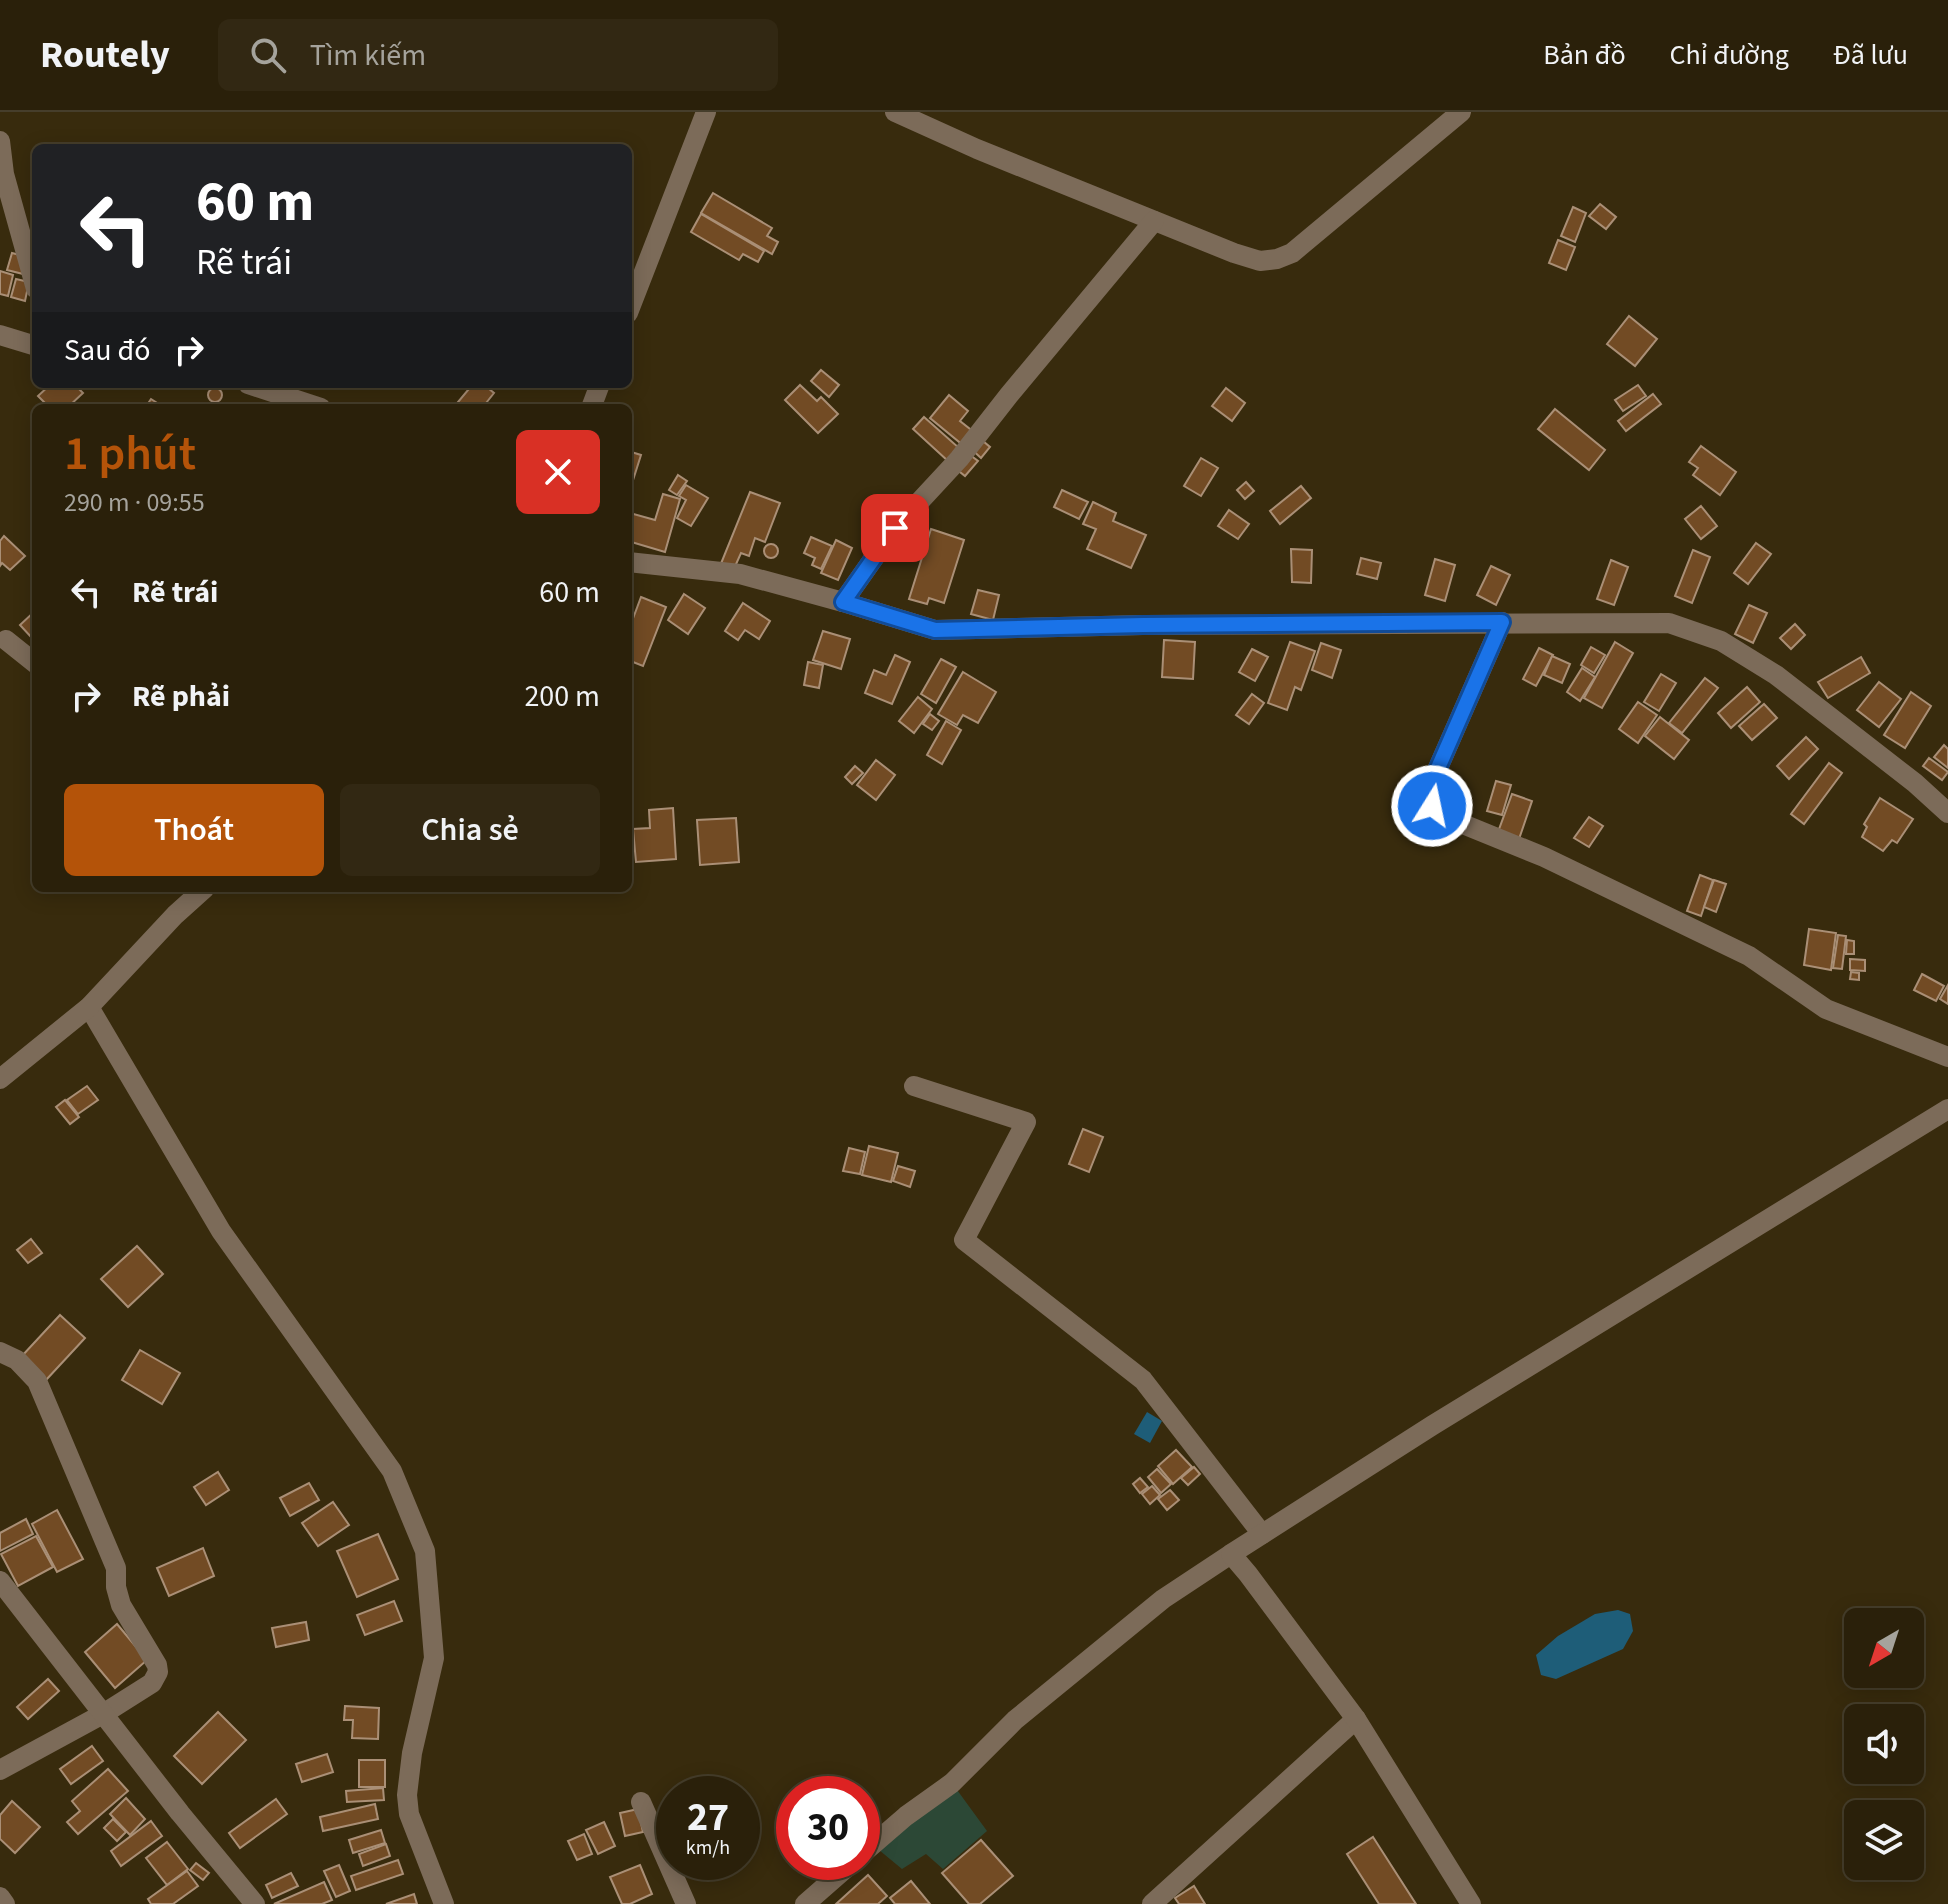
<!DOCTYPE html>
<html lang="vi">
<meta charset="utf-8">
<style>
:root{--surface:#2a200a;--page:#322813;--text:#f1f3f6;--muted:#a5a39c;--line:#463e2b;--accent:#b45309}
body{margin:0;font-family:"Source Sans 3",sans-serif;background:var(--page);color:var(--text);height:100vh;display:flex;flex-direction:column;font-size:30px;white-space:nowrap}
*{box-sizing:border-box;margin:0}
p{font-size:26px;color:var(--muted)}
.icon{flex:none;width:44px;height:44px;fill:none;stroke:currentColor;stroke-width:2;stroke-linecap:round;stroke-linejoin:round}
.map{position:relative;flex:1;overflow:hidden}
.panel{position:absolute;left:32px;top:292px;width:600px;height:488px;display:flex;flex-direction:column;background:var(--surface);border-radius:12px;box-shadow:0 4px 20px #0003,0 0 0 2px var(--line)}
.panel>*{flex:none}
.banner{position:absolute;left:32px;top:32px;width:600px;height:244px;border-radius:12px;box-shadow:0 4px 20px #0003,0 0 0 2px var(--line);background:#202124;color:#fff;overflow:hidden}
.needle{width:52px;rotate:219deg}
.fabs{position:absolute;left:1844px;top:1496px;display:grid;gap:16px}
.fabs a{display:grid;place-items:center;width:80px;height:80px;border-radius:12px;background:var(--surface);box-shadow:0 4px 20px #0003,0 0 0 2px var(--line);font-size:40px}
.speed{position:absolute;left:656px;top:1664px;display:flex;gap:16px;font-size:40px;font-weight:700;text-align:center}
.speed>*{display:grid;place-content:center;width:104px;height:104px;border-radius:50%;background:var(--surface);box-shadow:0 4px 20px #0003,0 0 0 2px var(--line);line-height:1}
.speed small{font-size:20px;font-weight:400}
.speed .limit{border:12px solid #d22;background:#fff;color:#111}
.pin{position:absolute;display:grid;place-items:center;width:68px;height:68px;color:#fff;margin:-34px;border-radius:16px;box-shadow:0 4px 12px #0006}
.me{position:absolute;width:88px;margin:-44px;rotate:10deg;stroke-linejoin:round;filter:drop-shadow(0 0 6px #0008)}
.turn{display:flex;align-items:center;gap:28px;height:168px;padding:0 32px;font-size:36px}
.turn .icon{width:104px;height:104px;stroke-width:2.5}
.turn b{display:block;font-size:56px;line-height:68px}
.then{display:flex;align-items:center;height:76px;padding:0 32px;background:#0003;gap:16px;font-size:30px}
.round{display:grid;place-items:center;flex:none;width:84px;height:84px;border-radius:12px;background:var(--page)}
.overview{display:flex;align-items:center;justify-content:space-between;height:136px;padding:0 32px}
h1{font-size:48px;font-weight:600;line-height:60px;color:var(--accent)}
.cta{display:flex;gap:16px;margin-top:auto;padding:16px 32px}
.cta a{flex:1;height:92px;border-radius:12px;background:var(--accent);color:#fff;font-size:32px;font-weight:600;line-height:92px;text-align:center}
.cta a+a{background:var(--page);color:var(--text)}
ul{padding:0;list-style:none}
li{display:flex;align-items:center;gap:24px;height:104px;padding:0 32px}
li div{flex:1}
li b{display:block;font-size:30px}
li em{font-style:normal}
header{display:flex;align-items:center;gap:48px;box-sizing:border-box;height:112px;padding:0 40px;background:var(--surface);border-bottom:2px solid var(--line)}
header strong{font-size:38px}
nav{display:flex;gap:44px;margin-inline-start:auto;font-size:28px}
.search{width:560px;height:72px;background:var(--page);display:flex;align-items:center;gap:20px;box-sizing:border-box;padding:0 28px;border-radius:12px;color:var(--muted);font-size:30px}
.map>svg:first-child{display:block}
.green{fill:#2c4836}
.water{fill:#1e5d78}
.building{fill:#724b24;stroke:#aa8f76;stroke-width:2}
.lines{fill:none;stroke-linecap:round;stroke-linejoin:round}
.minor{stroke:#7c6b59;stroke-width:20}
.route-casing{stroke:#114b97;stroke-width:20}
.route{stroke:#1a73e8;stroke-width:14}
</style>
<header>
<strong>Routely</strong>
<div class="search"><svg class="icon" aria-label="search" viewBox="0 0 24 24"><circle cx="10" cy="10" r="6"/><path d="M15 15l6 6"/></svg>Tìm kiếm</div>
<nav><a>Bản đồ</a><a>Chỉ đường</a><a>Đã lưu</a></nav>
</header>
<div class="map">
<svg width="1948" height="1792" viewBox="0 0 1948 1792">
<rect width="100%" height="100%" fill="#382b0d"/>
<path class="green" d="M952,1671L987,1719L943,1757L926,1742L902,1757L873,1733Z"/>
<g class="water">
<path d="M1147,1300L1162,1309L1150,1331L1134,1322Z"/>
<path d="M1618,1498L1630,1502L1633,1519L1623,1537L1556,1567L1541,1563L1536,1543L1558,1524L1595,1502Z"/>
</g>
<g class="building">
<path d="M713,81L772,116L767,124L778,130L772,142L701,101Z"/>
<path d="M1600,92L1616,105L1606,117L1589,104Z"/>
<path d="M1573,95L1586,101L1575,130L1561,124Z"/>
<path d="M701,102L764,139L758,150L743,142L739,148L691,120Z"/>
<path d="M1558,128L1575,135L1566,158L1549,151Z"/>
<path d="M12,141L28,145L23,162L7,158Z"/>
<path d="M0,159L13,163L8,184L0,182Z"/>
<path d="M16,167L29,170L25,189L11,185Z"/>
<path d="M1629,204L1657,227L1635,254L1607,232Z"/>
<path d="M821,258L839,273L829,285L811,269Z"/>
<path d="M51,272H74L83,281L67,296H50L38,284Z"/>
<path d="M473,272H483L494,281L482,296H453Z"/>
<path d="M800,273L817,289L821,285L838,302L818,321L785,288Z"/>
<path d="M1638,273L1646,284L1623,299L1615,288Z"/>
<circle cx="215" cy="283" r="7"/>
<path d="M1226,276L1245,291L1232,309L1212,294Z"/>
<path d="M1653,282L1661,292L1626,319L1618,309Z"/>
<path d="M949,283L968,299L960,309L975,321L964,334L930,306Z"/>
<path d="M151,287L165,296H145Z"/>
<path d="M1555,297L1605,338L1589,358L1538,317Z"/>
<path d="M924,305L959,336L948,349L913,317Z"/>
<path d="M977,324L990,335L981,346L968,334Z"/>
<path d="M1701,334L1736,360L1720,383L1693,363L1698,356L1689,350Z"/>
<path d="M962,337L978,349L965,364L950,352Z"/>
<path d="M628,339L641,343L628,384Z"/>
<path d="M1201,346L1218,356L1201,384L1184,374Z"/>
<path d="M678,363L687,369L677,383L669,378Z"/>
<path d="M1246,370L1254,379L1245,387L1237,378Z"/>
<path d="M686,373L708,386L691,414L677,406L686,388L679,384Z"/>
<path d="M1301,374L1311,386L1280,412L1270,399Z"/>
<path d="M1062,378L1088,390L1079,407L1054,395Z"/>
<path d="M750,380L780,391L765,430L755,426L749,444L741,441L733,459L720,454Z"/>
<path d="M663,382L680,387L665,440L628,429L630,401L655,408Z"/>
<path d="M1093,390L1116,401L1113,409L1146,423L1131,456L1087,437L1096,417L1083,412Z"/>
<path d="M1701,394L1717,414L1701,427L1685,407Z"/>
<path d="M1229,398L1249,412L1238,427L1218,414Z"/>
<path d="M931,417L964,428L944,491L929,486L927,492L909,487Z"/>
<path d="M4,424L25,444L10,458L2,451L0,454V429Z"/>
<path d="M811,425L832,434L821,457L812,453L815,446L804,441Z"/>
<path d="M836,428L852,436L838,468L821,461Z"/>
<path d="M1756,431L1771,442L1748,472L1734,461Z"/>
<circle cx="771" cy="439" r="7"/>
<path d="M1291,437L1312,438L1311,471L1292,470Z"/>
<path d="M1693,438L1710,445L1692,491L1675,484Z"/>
<path d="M1361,446L1381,451L1377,467L1357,462Z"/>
<path d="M1435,447L1455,453L1445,489L1425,483Z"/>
<path d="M1611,448L1628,455L1614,493L1597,487Z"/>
<path d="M1491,454L1510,463L1496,493L1477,483Z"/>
<path d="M978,478L999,483L993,508L971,502Z"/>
<path d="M684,482L705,496L688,522L668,508Z"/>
<path d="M641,485L666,495L643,554L628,548V520Z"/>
<path d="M743,491L770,509L759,527L745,518L738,528L725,519Z"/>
<path d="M1749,493L1767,501L1753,531L1735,522Z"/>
<path d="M36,498V522L32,526L20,513Z"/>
<path d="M1795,512L1805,523L1791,537L1780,526Z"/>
<path d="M823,519L850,527L841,557L813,548Z"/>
<path d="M1164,528L1195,530L1193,567L1162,565Z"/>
<path d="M1290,530L1315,539L1301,578L1295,575L1287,598L1268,591Z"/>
<path d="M1615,530L1633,541L1602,596L1584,586Z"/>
<path d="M1321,531L1341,538L1332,566L1312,558Z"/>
<path d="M1591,535L1605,543L1594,561L1581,553Z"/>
<path d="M1539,536L1553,543L1536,574L1523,567Z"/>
<path d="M1252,537L1268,545L1255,569L1239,560Z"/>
<path d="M895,543L910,550L892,592L865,581L874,558L886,563Z"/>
<path d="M1552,544L1570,552L1562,571L1544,563Z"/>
<path d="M1861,545L1870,561L1828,586L1818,570Z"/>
<path d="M941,547L956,555L936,591L921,582Z"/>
<path d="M808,550L823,553L819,576L804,573Z"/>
<path d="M1582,556L1595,565L1580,589L1567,580Z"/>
<path d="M963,560L996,580L978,611L963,603L957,613L938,602Z"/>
<path d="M1661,562L1676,571L1659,599L1644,590Z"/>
<path d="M1705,566L1718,576L1682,621L1669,611Z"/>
<path d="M1879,570L1901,587L1879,615L1857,598Z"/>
<path d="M1747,575L1760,590L1731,616L1718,601Z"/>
<path d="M1911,580L1931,594L1905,636L1884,623Z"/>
<path d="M1252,582L1264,591L1249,612L1236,603Z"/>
<path d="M918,585L932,597L914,621L899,609Z"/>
<path d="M1638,590L1657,603L1638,631L1619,617Z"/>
<path d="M1764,592L1777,606L1752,628L1739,614Z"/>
<path d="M930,602L939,609L932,618L923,612Z"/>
<path d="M1660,605L1689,628L1674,647L1645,624Z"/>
<path d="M946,609L961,618L942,652L927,643Z"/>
<path d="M1806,625L1818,637L1789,667L1777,654Z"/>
<path d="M1944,633L1948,637V656L1934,645Z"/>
<path d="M1929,646L1948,660L1942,668L1923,654Z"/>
<path d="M876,648L895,663L876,688L857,673Z"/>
<path d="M1829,651L1842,661L1804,712L1791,702Z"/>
<path d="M855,654L863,661L852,672L845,665Z"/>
<path d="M1496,669L1511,673L1502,703L1487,699Z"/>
<path d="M1512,682L1532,689L1519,727L1498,720Z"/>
<path d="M1880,686L1913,707L1897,731L1892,728L1883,739L1862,725L1867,715L1864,712Z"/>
<path d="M673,696L676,747L636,750L633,717L650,716L649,698Z"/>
<path d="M1589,705L1603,714L1589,735L1574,726Z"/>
<path d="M736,706L739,750L700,753L697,708Z"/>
<path d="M1700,763L1713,768L1701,804L1687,799Z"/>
<path d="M1714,768L1726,772L1716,800L1704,795Z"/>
<path d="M1809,817L1836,821L1831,858L1804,853Z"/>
<path d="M1838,823L1846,824L1842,857L1833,856Z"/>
<path d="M1847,828L1854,829V842H1846Z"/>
<path d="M1850,847L1865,848V859L1850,858Z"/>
<path d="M1851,860L1859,861V868L1850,867Z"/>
<path d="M1922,862L1944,874L1936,889L1914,878Z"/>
<path d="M1948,873V892L1940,887Z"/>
<path d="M87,974L98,988L78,1002L67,988Z"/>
<path d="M65,988L79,1005L70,1012L56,995Z"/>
<path d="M1083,1017L1103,1025L1089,1060L1069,1052Z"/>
<path d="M869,1034L898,1041L891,1070L862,1063Z"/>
<path d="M849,1036L865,1040L860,1062L843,1059Z"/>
<path d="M898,1054L915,1059L910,1075L893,1069Z"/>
<path d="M31,1127L42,1141L28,1151L17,1138Z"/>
<path d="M137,1134L163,1162L128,1195L101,1167Z"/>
<path d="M60,1203L85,1226L46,1268L21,1245Z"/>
<path d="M140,1238L180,1261L162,1292L122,1268Z"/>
<path d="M1176,1338L1192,1355L1173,1372L1158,1354Z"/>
<path d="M1194,1355L1200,1362L1188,1373L1181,1366Z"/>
<path d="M1157,1357L1171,1372L1161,1381L1148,1365Z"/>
<path d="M218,1360L229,1378L206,1393L194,1375Z"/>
<path d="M1140,1366L1148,1375L1140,1381L1133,1372Z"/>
<path d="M309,1371L319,1388L290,1404L280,1386Z"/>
<path d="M1152,1374L1160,1383L1150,1392L1142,1382Z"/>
<path d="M1170,1378L1179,1388L1167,1398L1158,1387Z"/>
<path d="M333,1390L349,1413L318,1434L302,1411Z"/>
<path d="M57,1398L83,1447L57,1460L32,1412Z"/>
<path d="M26,1407L33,1422L0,1439V1421Z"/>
<path d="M378,1422L398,1467L357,1485L337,1439Z"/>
<path d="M36,1424L53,1455L18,1474L1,1442Z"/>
<path d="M203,1436L214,1464L169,1484L157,1456Z"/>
<path d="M394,1489L402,1509L365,1523L357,1503Z"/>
<path d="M306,1510L309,1528L276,1535L272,1516Z"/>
<path d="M117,1512L147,1548L115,1576L85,1540Z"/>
<path d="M48,1567L59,1579L28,1607L17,1595Z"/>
<path d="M345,1594L379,1596L378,1627L352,1626L353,1608H344Z"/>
<path d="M218,1600L246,1628L202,1672L174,1644Z"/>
<path d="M92,1634L103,1649L71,1672L60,1657Z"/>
<path d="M327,1642L333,1660L302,1670L296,1652Z"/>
<rect x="359" y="1648" width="26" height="27"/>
<path d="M108,1657L128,1679L78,1722L67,1710L80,1699L72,1689Z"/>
<path d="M383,1676L384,1688L347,1690L346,1679Z"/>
<path d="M126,1686L145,1707L130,1723L110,1702Z"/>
<path d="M276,1687L287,1702L240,1736L229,1721Z"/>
<path d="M12,1689L40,1715L15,1741L0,1727V1703Z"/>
<path d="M375,1692L378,1707L323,1719L320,1705Z"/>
<path d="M638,1697L643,1720L625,1724L620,1701Z"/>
<path d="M113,1707L126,1720L117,1729L104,1716Z"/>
<path d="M151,1709L162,1724L121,1754L111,1739Z"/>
<path d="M604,1710L615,1734L598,1742L586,1718Z"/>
<path d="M381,1718L385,1731L353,1741L349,1728Z"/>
<path d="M584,1722L592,1742L577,1748L568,1729Z"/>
<path d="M1373,1725L1416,1792H1379L1347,1742Z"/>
<path d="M981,1728L1013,1764L980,1792H969L942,1761Z"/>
<path d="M167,1730L188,1757L167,1773L146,1746Z"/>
<path d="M386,1732L390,1744L363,1754L359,1742Z"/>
<path d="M398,1748L403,1762L356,1778L351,1764Z"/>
<path d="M196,1751L209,1761L203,1768L190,1758Z"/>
<path d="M339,1753L350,1779L336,1785L324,1759Z"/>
<path d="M640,1753L652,1782L630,1792H622L610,1765Z"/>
<path d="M187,1759L198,1774L173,1792H151L148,1787Z"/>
<path d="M291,1761L298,1774L272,1786L266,1773Z"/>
<path d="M868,1763L887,1784L878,1792H836Z"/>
<path d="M911,1769L930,1792H895L890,1786Z"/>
<path d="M324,1770L332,1788L322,1792H274Z"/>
<path d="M1194,1774L1205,1792H1179L1175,1786Z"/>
<path d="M414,1782L417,1792H386Z"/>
</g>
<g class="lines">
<g class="minor">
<path d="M895,0L977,37L1234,141L1260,149L1277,147L1292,141L1461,0"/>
<path d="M0,29L4,62L36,177"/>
<path d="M628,201L706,0"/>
<path d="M0,223L36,234"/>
<path d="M248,272L321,296"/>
<path d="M591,296L600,272"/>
<path d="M628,450L740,462L843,490L935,518L1143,513L1669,511L1721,529L1776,563L1915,671L1948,701"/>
<path d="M843,490L895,416L959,347L1009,283L1154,109"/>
<path d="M1502,510L1438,656C1429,682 1422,690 1448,706L1544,745L1749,844L1826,897L1948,945"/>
<path d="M6,528L36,552"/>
<path d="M89,895L221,1119L392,1359L425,1439L434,1546L412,1641L407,1683L409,1702L444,1792"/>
<path d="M0,967L89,895L175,803L205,776"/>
<path d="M914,974L1026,1010L964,1128L1143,1268L1262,1422"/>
<path d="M0,1240L17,1248L37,1269L116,1456V1475L121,1493L157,1553L158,1560L152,1571L103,1602L0,1658"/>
<path d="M0,1469L180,1701L255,1792"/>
<path d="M641,1690L686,1792"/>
<path d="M862,1742L906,1704L952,1671L1015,1608L1163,1487L1231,1442"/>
<path d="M0,1785L5,1792"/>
<path d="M805,1792L853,1750"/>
<path d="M1152,1792L1356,1607"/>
<path d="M1471,1792L1356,1607L1248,1462L1231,1442L1433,1313L1948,997"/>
</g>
</g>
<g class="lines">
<defs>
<path id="route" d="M895,416L843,490L935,518L1143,513L1502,510L1438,656L1429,681L1432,694"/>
</defs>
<use href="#route" class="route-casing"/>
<use href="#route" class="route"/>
</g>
</svg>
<div class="fabs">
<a><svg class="needle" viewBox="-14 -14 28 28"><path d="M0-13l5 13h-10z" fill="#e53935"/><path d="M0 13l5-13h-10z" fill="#a5a39c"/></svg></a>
<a><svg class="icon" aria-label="sound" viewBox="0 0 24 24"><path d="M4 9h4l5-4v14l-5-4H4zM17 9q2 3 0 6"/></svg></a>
<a><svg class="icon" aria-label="layers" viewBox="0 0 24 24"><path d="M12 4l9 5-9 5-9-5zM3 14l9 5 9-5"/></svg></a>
</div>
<div class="speed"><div>27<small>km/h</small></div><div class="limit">30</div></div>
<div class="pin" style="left:895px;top:416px;background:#d93025"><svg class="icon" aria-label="arrive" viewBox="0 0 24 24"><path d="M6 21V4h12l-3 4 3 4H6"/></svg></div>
<svg class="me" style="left:1432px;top:694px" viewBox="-20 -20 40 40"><circle r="17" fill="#1a73e8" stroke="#fff" stroke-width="3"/><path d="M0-11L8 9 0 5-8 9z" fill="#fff"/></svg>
<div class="banner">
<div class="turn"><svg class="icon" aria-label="left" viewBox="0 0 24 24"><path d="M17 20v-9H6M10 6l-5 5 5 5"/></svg><div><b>60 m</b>Rẽ trái</div></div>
<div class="then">Sau đó<svg class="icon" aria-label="right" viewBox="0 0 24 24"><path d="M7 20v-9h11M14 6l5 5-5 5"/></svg></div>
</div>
<section class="panel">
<div class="overview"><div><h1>1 phút</h1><p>290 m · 09:55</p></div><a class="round" style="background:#d93025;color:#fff"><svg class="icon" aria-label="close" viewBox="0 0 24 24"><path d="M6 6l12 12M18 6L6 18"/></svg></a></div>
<ul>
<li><svg class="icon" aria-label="left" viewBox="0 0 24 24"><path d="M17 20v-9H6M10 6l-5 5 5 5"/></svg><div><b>Rẽ trái</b></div><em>60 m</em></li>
<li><svg class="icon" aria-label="right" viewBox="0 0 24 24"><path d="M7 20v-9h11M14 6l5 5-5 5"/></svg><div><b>Rẽ phải</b></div><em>200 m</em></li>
</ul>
<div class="cta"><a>Thoát</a><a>Chia sẻ</a></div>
</section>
</div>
